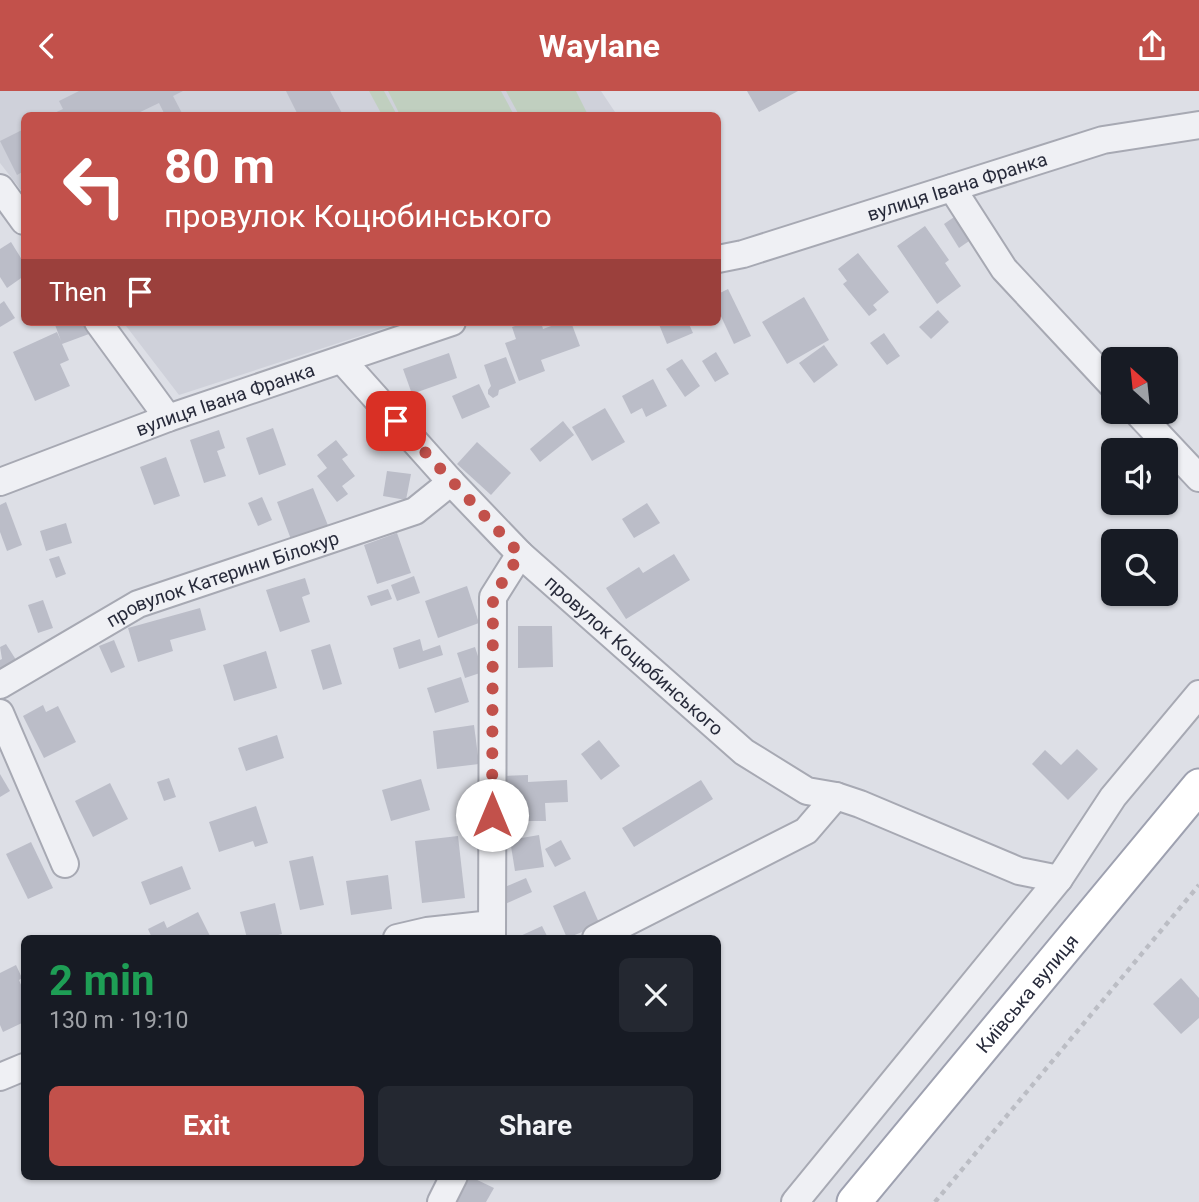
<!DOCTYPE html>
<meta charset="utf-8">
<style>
:root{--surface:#171b24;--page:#242831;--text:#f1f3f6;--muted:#9ea1a6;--accent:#c2514b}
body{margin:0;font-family:Roboto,sans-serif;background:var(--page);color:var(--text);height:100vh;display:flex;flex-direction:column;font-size:26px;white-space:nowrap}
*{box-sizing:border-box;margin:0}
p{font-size:23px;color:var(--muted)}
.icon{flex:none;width:38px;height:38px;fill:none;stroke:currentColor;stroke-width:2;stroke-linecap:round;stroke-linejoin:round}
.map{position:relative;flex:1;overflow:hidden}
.side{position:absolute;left:21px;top:844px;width:700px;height:245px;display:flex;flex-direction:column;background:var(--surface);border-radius:10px;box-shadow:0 2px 5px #0004}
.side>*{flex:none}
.guide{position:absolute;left:21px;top:21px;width:700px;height:214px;border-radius:10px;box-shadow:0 2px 5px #0004;background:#c2514b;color:#fff;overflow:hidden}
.needle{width:46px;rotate:333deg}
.controls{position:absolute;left:1101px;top:256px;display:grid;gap:14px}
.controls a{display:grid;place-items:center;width:77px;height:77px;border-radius:10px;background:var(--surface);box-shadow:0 2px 5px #0004;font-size:35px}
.pin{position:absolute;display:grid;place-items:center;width:60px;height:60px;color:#fff;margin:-30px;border-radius:14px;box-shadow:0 4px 10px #0006}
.me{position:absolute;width:77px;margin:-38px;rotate:0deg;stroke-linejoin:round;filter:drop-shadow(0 0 5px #0008)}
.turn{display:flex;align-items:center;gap:24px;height:147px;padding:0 28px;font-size:32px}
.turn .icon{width:91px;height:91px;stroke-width:2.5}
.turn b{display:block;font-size:49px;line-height:60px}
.then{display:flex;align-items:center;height:66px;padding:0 28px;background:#0003;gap:14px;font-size:26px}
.round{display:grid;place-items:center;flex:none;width:74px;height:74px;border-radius:10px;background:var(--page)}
.head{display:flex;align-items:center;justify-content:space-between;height:119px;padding:0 28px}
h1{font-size:42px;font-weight:700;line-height:52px;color:#1e9e55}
.primary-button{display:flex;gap:14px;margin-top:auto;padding:14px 28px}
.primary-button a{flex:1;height:80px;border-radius:10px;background:var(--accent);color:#fff;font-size:28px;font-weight:700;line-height:80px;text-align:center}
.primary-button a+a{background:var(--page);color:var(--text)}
header{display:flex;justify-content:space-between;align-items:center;height:91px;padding:0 28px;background:var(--accent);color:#fff;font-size:32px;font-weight:700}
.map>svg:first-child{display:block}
.built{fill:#cfd1da}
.green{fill:#c0cfbf}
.building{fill:#bbbdc8}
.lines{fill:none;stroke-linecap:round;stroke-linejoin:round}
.minor-casing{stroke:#a7a9b3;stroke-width:30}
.major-casing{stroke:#9ea1b0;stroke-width:37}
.path{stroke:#bbbdc4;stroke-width:4.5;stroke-dasharray:5 5;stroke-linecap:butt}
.minor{stroke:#eff0f4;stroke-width:26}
.major{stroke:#fff;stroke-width:33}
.route{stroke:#c2514b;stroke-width:12;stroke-dasharray:0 21.6}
.labels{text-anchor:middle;stroke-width:7;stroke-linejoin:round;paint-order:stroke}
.street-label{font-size:19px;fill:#282b3b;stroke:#eceef4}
</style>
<header><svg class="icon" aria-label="back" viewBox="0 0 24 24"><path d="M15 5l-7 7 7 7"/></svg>Waylane<svg class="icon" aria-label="share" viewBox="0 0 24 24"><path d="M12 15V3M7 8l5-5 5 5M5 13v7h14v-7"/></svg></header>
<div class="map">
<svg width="1199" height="1111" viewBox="0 0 1199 1111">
<rect width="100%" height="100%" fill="#dddfe6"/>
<g class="built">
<path d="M0,0H601L617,24H24V103L0,72Z"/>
<path d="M123,231H403L179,304Z"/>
</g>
<g class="green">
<path d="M369,0H384L397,24H382Z"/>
<path d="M388,0H501L514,24H400Z"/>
<path d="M506,0H576L588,24H519Z"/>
</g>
<g class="building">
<path d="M79,0H183L173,5L183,24H165L159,12L134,24H50L63,18L59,10Z"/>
<path d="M286,0H330L343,24H298Z"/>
<path d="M747,0H798L759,21Z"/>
<path d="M24,38V80L17,84L0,50Z"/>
<path d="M957,124L972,148L959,157L944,133Z"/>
<path d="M925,135L949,169L945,172L961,195L937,213L897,155Z"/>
<path d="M11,151L24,172V185L7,197L0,186V158Z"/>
<path d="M858,162L889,201L873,214L877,219L869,225L843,193L847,190L838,178Z"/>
<path d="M728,198L751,245L734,253L718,219V203Z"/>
<path d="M804,206L829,249L787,273L762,231Z"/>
<path d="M4,210L15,227L0,236V213Z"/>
<path d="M938,219L949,231L931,248L919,236Z"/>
<path d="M54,231H84L89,243L62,253L69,269L60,273L70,295L35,310L13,261L57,241L61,250Z"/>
<path d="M527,231H541L543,238L562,231H571L580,255L541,269L545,280L519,290L505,252L516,248L512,236Z"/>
<path d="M658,231H688L693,242L667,253Z"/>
<path d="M884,242L900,265L887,274L870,252Z"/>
<path d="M824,254L838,274L814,292L799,272Z"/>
<path d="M716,261L729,283L715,291L702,270Z"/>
<path d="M449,262L457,287L412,303L403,278Z"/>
<path d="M506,266L516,292L499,299L498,304L493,307L488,303V299L491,295L484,274Z"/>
<path d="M682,268L700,295L685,306L666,278Z"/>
<path d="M653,288L667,315L646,326L642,317L631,323L622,305Z"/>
<path d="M479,293L490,316L462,328L452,305Z"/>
<path d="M605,317L625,351L592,370L572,336Z"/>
<path d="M563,330L574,344L540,371L530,358Z"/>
<path d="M273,337L286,374L259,384L246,347Z"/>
<path d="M219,339L225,357L217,360L226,385L204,392L190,349Z"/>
<path d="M336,349L348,364L342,368L355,385L342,395L348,403L337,411L317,385L327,377L317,364Z"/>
<path d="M477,351L511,382L491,404L457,373Z"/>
<path d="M166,366L180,405L154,414L140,376Z"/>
<path d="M387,380L411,383L406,409L383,405Z"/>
<path d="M313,397L329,437L292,451L277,411Z"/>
<path d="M262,406L272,429L258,435L248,412Z"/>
<path d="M6,411L22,454L7,460L0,441V414Z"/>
<path d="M647,412L660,432L634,447L622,428Z"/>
<path d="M66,432L72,452L46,460L40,440Z"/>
<path d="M397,442L411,482L377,493L364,454Z"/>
<path d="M674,463L690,489L626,528L606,497L639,476L643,482Z"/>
<path d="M59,465L66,483L56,487L49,468Z"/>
<path d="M414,485L420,502L397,510L391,494Z"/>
<path d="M305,487L310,503L302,506L310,531L280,541L266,499Z"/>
<path d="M467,495L479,532L438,547L425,510Z"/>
<path d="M388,498L392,508L371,515L367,505Z"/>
<path d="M43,509L53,537L38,542L28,514Z"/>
<path d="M200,517L206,539L170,549L173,560L138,571L128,537Z"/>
<path d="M518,535H552L553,576L518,577Z"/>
<path d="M420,548L423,560L440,554L443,564L399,578L393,557Z"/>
<path d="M114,549L125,576L111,582L99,555Z"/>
<path d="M6,553L18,572L0,583V569L2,568L0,556Z"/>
<path d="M330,553L342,593L323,599L311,559Z"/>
<path d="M475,556L483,581L465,587L457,562Z"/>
<path d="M266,560L277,597L234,610L223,574Z"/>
<path d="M461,586L469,611L435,622L427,597Z"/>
<path d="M43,614L46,621L58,615L76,651L44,667L23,625Z"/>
<path d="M474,634L479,673L437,678L433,640Z"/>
<path d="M277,644L284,667L246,680L238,657Z"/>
<path d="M599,649L620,675L601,689L581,663Z"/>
<path d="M1077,658L1098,678L1068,709L1032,673L1045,659L1061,674Z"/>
<path d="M0,683L10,700L0,706Z"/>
<path d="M528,684V691L567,689L568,711L545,712L546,730H526V712L506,713L505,685Z"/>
<path d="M169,687L176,706L164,710L157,691Z"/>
<path d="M421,688L430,719L391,730L382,699Z"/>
<path d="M701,689L713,708L634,756L622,737Z"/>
<path d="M110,692L128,728L93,746L75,710Z"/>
<path d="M256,715L268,752L255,756L253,750L219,761L209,731Z"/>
<path d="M539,744L544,776L515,780L510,749Z"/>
<path d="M458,745L465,807L422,812L415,750Z"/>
<path d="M561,749L571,768L555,776L545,758Z"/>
<path d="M31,751L53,797L28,808L6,763Z"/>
<path d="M313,765L324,814L300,819L289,770Z"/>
<path d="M182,775L191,798L150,814L141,791Z"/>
<path d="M388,784L392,818L351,824L346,790Z"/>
<path d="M526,787L532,801L503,814L505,796Z"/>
<path d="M585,800L600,834L567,847L553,815Z"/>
<path d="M275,812L282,843L267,847H247L240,821Z"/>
<path d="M198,821L211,847H152L148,838L164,830L167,837Z"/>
<path d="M542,835L548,847H516Z"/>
<path d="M16,874L22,887L19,889L24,901V931L3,941L0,934V882Z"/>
<path d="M1181,887L1199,907V927L1181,943L1153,913Z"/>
<path d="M469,1085L494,1097L486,1111H455Z"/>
</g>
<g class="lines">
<defs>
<g id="minor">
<path d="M0,97L24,130"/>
<path d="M952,97L1004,178L1113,295"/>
<path id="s1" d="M718,168L743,163L1103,49L1199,34"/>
<path d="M98,231L168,327"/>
<path id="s2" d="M342,269L451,391L520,463L744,661L807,700L836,705L860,713L1019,780L1059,788"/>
<path d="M1136,320L1199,387"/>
<path id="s3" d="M0,391L168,327L452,231"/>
<path id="s4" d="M0,594L138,513L415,420L451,391"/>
<path d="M0,622L65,773"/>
<path d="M397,847L427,840L492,833"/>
<path d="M492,847L493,506L520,463"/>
<path d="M596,847L806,740L836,705"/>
<path d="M0,986L24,976"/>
<path d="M441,1111L454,1085"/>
<path d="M795,1111L1059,788L1113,706L1199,603"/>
</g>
<g id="major">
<path id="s5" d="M854,1111L1199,695"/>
</g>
</defs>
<use href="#minor" class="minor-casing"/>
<use href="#major" class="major-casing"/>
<path class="path" d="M935,1111L1199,794"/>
<use href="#minor" class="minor"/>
<use href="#major" class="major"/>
</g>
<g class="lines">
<path class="route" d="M396,330L520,463L493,506L492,724"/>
</g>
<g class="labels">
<g class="street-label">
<text dy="7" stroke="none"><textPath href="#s1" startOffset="250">вулиця Івана Франка</textPath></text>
<text dy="7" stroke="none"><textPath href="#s3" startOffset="240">вулиця Івана Франка</textPath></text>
<text dy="7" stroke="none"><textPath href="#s4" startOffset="248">провулок Катерини Білокур</textPath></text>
<text dy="7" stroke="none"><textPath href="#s2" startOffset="416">провулок Коцюбинського</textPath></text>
<text dy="7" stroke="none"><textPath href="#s5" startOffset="271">Київська вулиця</textPath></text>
</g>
</g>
</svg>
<div class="controls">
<a><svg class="needle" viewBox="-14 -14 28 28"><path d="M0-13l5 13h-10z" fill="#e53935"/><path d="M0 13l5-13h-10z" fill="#9ea1a6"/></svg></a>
<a><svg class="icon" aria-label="sound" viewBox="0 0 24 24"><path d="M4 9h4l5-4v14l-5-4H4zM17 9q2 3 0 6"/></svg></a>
<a><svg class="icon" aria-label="search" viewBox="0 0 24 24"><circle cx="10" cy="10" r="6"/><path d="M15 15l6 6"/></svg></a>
</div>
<div class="pin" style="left:396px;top:330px;background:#d93025"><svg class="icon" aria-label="arrive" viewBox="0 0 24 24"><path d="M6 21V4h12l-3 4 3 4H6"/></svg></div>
<svg class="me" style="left:492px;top:724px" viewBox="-20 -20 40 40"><circle r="19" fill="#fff"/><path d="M0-13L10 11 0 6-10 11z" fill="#c2514b"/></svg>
<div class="guide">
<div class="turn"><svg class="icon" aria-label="left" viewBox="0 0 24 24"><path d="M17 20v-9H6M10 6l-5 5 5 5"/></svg><div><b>80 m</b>провулок Коцюбинського</div></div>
<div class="then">Then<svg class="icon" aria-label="arrive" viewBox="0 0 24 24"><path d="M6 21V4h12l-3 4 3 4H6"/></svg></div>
</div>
<section class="side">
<div class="head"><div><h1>2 min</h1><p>130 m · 19:10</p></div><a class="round"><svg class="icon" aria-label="close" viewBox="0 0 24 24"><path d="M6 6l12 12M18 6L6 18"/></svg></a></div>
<div class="primary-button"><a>Exit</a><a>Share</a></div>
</section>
</div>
